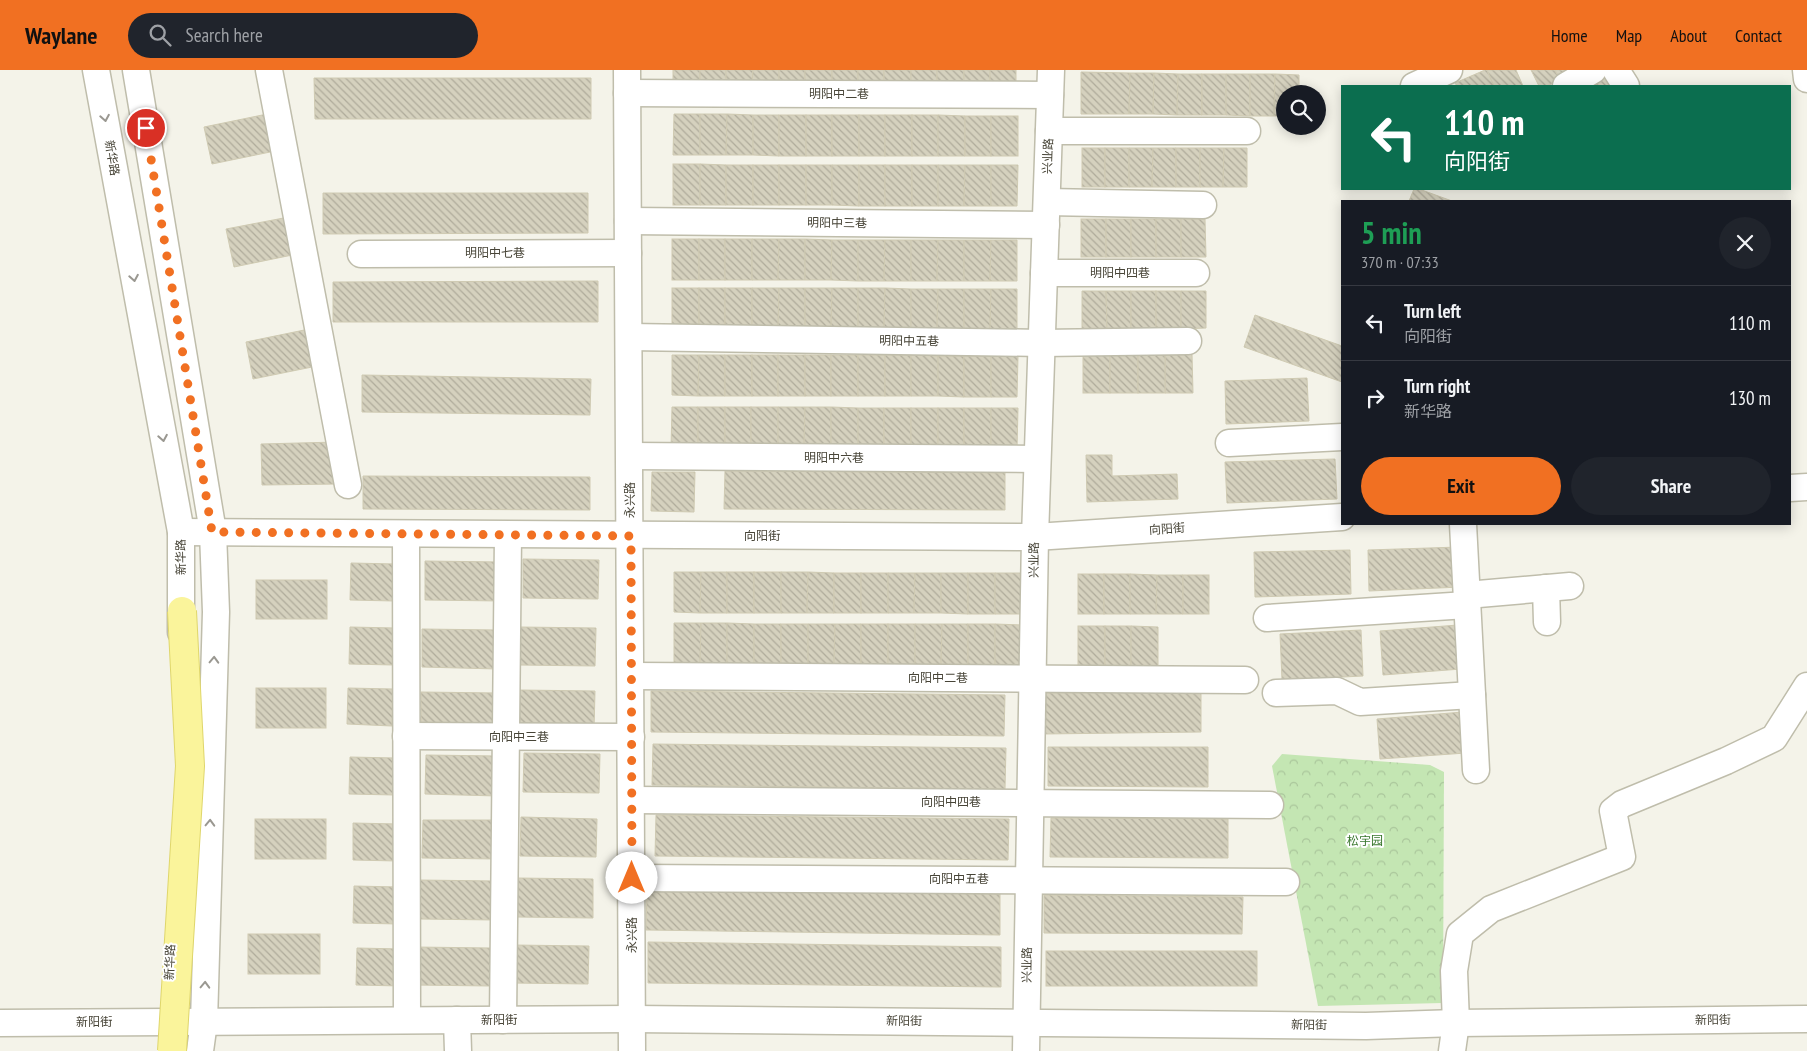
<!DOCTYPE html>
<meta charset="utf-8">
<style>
:root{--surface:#171b24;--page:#20242c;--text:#f1f3f6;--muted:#9ea1a6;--line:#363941;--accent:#f17022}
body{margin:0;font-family:"PT Sans Narrow","Noto Sans SC",sans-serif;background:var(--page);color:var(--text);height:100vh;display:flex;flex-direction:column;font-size:19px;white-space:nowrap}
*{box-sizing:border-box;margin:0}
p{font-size:16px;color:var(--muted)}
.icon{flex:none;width:28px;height:28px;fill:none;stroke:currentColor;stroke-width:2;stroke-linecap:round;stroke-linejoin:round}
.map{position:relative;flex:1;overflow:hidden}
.details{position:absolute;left:1341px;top:130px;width:450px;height:325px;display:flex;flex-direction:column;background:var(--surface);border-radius:0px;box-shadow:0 2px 12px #0003}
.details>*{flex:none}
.hud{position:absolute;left:1341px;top:15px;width:450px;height:105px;border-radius:0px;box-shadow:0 2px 12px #0003;background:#0b6e4f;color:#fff;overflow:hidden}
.tools{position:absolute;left:1276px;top:15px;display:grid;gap:10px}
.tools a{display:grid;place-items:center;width:50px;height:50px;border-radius:50%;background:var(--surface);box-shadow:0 2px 12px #0003;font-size:25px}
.pin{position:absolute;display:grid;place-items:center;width:42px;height:42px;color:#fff;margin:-21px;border:2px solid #fff;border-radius:50%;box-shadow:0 1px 5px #0007}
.me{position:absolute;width:55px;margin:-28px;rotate:0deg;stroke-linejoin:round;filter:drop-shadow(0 0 4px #0008)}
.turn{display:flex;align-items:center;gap:18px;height:105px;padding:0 20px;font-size:22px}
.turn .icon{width:65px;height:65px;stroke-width:2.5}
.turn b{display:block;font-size:35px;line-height:42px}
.round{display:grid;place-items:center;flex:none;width:52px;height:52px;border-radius:26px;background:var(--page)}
.summary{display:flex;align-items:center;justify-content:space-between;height:85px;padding:0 20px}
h1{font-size:30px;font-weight:700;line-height:38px;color:#1e9e55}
.cta{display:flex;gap:10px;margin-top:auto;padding:10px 20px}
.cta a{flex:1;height:58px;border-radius:30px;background:var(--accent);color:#111;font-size:20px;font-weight:700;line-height:58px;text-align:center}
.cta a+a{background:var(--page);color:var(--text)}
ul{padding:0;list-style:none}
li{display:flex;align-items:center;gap:15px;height:75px;padding:0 20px;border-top:1px solid var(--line)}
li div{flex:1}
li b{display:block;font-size:19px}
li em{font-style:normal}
header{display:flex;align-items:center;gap:30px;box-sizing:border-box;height:70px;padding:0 25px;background:var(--accent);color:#111}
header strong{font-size:24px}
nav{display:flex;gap:28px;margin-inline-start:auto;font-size:18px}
.search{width:350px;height:45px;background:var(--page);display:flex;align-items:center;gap:12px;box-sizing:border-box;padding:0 18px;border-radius:28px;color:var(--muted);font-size:19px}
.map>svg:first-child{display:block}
.park{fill:url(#park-crowns)}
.building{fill:url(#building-back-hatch);stroke:#cfcab2}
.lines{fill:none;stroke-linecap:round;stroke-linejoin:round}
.minor-casing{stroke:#bfbdab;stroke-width:29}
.minor{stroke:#fff;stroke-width:26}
.major-bridge-casing{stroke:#dfd66b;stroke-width:30;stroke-linecap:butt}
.major-bridge{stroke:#faf49b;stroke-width:28}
.oneway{stroke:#9a9891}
.route{stroke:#f17022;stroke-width:9;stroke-dasharray:0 16.2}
.labels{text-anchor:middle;stroke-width:4;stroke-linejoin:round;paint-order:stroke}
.street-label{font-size:12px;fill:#474437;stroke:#fff}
.park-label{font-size:12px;fill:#38772d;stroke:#fff}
</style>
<header>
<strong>Waylane</strong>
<div class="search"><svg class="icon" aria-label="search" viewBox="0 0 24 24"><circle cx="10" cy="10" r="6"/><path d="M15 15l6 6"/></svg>Search here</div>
<nav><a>Home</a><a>Map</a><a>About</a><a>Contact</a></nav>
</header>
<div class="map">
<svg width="1807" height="981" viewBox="0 0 1807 981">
<defs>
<pattern id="park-crowns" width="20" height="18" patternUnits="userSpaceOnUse" patternTransform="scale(1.25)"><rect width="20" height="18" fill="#c4e6b3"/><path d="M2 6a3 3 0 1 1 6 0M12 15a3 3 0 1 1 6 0" fill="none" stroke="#aac69b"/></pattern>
<pattern id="building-back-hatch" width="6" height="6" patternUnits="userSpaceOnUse" patternTransform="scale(1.25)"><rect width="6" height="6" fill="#d5d1be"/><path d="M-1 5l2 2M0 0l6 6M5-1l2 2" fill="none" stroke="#afab9b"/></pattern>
</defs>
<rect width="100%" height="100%" fill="#f4f3e9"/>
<path class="park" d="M1282,684L1430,695L1444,702L1443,933L1318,936L1272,696Z"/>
<g class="building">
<rect x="673" y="0" width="27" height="14"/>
<rect x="700" y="0" width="26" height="14"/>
<path d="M726,0H753L752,14H726Z"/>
<path d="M753,0H779V15L752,14Z"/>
<rect x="779" y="0" width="26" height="15"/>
<rect x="805" y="0" width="27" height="15"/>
<rect x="832" y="0" width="26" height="15"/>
<rect x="858" y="0" width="26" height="15"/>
<rect x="884" y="0" width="27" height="15"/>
<rect x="911" y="0" width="26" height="15"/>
<rect x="937" y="0" width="27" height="15"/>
<path d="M964,0H990V16L964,15Z"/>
<rect x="990" y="0" width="26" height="16"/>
<path d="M1485,0H1487L1494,16H1457L1455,13Z"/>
<path d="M1487,0H1516L1523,16H1494Z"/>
<path d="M1531,0H1555L1560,10L1547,16H1539Z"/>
<path d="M1555,0H1578L1560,10Z"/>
<path d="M1081,2L1130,3L1129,44H1081Z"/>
<path d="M1609,2L1618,16H1586Z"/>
<path d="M1130,3H1154L1153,44H1129Z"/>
<path d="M1154,3L1178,4L1177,45L1153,44Z"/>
<path d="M1178,4H1202V45H1177Z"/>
<rect x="1202" y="4" width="24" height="41"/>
<path d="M1226,4H1250V46L1226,45Z"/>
<path d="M1250,4H1275L1274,46H1250Z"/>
<path d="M1275,4L1299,5V24H1285V46H1274Z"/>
<path d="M314,8H591V49H315Z"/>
<path d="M272,43L280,80L212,94L204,57Z"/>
<path d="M674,44H700V85H673Z"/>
<path d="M700,44H727L726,85H700Z"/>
<path d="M727,44L753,45V85H726Z"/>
<path d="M753,45H779V86L753,85Z"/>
<rect x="779" y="45" width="27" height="41"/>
<rect x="806" y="45" width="26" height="41"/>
<rect x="832" y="45" width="27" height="41"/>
<rect x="859" y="45" width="26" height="41"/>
<rect x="885" y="45" width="27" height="41"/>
<rect x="912" y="45" width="26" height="41"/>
<path d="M938,45L965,46V86H938Z"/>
<rect x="965" y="46" width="26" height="40"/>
<rect x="991" y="46" width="27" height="40"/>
<rect x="1082" y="78" width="23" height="39"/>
<rect x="1105" y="78" width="24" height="39"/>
<path d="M1129,78H1153L1152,117H1129Z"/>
<path d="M1153,78H1176V117H1152Z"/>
<rect x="1176" y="78" width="24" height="39"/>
<path d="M1200,78H1224L1223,117H1200Z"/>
<path d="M1224,78H1247V117H1223Z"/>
<rect x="673" y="94" width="27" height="41"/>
<path d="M700,94L726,95V135H700Z"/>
<rect x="726" y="95" width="27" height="40"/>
<rect x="753" y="95" width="26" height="40"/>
<rect x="779" y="95" width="27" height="40"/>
<rect x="806" y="95" width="26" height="40"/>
<path d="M832,95H859V136L832,135Z"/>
<rect x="859" y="95" width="26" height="41"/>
<rect x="885" y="95" width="27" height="41"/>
<rect x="912" y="95" width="26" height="41"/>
<path d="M938,95H965L964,136H938Z"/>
<path d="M965,95H991V136H964Z"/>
<path d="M991,95H1018L1017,136H991Z"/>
<path d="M1414,119H1419L1452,131H1409Z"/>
<path d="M323,123H588V163L323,164Z"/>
<path d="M294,146L302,183L234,197L226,159Z"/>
<rect x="1081" y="149" width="25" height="38"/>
<rect x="1106" y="149" width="25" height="38"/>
<rect x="1131" y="149" width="25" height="38"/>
<rect x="1156" y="149" width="25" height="38"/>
<path d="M1181,149H1205L1206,187H1181Z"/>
<rect x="672" y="169" width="27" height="41"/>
<rect x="699" y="169" width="26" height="41"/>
<rect x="725" y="169" width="27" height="41"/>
<path d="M752,169H779L778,210H752Z"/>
<path d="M779,169H805V210H778Z"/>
<path d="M805,169L832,170L831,210H805Z"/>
<path d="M832,170H858V211L831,210Z"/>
<path d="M858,170H885L884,211H858Z"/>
<path d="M885,170H911V211H884Z"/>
<path d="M911,170H938L937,211H911Z"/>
<path d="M938,170H964V211H937Z"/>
<path d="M964,170H991L990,211H964Z"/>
<path d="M991,170H1017V211H990Z"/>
<path d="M598,211V252H333V212Z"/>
<rect x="672" y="218" width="27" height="41"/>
<rect x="699" y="218" width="26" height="41"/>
<rect x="725" y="218" width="27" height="41"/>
<path d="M752,218H779L778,259H752Z"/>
<path d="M779,218H805V259H778Z"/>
<path d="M805,218H832L831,259H805Z"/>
<path d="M832,218H858V259H831Z"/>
<path d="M858,218H885L884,259H858Z"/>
<path d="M885,218L911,219V259H884Z"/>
<path d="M911,219H938L937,260L911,259Z"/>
<path d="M938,219H964V260H937Z"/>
<path d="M964,219H991L990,260H964Z"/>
<path d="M991,219H1017V260H990Z"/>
<path d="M1082,221H1106L1107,259H1082Z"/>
<path d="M1106,221H1131V259H1107Z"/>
<rect x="1131" y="221" width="25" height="38"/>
<rect x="1156" y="221" width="25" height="38"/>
<path d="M1181,221H1206V258L1181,259Z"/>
<path d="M1255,245L1342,276V312L1244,277Z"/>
<path d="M314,258L322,295L253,309L246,272Z"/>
<path d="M1192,284L1193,323H1165V285Z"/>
<path d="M672,285H699L698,326L672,325Z"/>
<path d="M699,285H725V326H698Z"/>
<rect x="725" y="285" width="27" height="41"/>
<rect x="752" y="285" width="26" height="41"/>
<rect x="778" y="285" width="27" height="41"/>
<rect x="805" y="285" width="26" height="41"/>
<rect x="831" y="285" width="27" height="41"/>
<rect x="858" y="285" width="27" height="41"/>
<rect x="885" y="285" width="26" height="41"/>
<path d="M911,285L938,286V326H911Z"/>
<rect x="1083" y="285" width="27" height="38"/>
<rect x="1110" y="285" width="28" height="38"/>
<rect x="1138" y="285" width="27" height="38"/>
<path d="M938,286H964V327L938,326Z"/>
<rect x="964" y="286" width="27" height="41"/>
<path d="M991,286H1018L1017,327H991Z"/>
<path d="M362,305L591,309L590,345L362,342Z"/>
<path d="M1307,308L1309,351L1226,354L1225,311Z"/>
<path d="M672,337H698V378H671Z"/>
<rect x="698" y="337" width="27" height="41"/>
<rect x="725" y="337" width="26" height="41"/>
<rect x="751" y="337" width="27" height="41"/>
<path d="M778,337H805L804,378H778Z"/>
<path d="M805,337H831V378H804Z"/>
<path d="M831,337L858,338V378H831Z"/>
<path d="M858,338H884V379L858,378Z"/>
<rect x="884" y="338" width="27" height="41"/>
<rect x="911" y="338" width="27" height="41"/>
<rect x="938" y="338" width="26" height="41"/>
<rect x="964" y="338" width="27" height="41"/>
<path d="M991,338H1018L1017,379H991Z"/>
<path d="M337,372L338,414L262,415L261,374Z"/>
<path d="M1086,385H1112V406L1177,404L1178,429L1087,432Z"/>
<path d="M1335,389L1337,429L1227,433L1225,392Z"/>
<path d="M725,401L1005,403V440L724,439Z"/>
<path d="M652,402H695L694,442L651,441Z"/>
<path d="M363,406L590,407V440L363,439Z"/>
<path d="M1459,477L1461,517L1369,521L1368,480Z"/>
<path d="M1350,480L1351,524L1255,527L1254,482Z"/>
<path d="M523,489L599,490L598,529L523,528Z"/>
<path d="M425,491L501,492V531L425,530Z"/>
<path d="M351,493L395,494L394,531L350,530Z"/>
<path d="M674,502H701L700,543L674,542Z"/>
<path d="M701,502H727V543H700Z"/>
<rect x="727" y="502" width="27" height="41"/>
<rect x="754" y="502" width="27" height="41"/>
<path d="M781,502H808L807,543H781Z"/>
<path d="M808,502L834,503V543H807Z"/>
<rect x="834" y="503" width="27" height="40"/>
<rect x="861" y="503" width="27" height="40"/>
<path d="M888,503H915L914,543H888Z"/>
<path d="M915,503H941V543H914Z"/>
<path d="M941,503H968V544L941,543Z"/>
<rect x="968" y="503" width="27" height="41"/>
<path d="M995,503H1022L1021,544H995Z"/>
<rect x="1078" y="504" width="26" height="40"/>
<rect x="1104" y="504" width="26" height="40"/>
<path d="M1130,504L1157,505L1156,544H1130Z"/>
<path d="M1157,505H1183V544H1156Z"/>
<rect x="1183" y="505" width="26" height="39"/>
<rect x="256" y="510" width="71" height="39"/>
<path d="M674,553H701L700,594H674Z"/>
<path d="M701,553H727V594H700Z"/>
<path d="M727,553L754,554V594H727Z"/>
<path d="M754,554H781V595L754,594Z"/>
<rect x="781" y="554" width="27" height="41"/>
<path d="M808,554H835L834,595H808Z"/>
<path d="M835,554H861V595H834Z"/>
<rect x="861" y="554" width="27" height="41"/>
<rect x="888" y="554" width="27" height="41"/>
<path d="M915,554H942L941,595H915Z"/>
<path d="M942,554H968V595H941Z"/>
<rect x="968" y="554" width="27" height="41"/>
<path d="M995,554L1022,555V595H995Z"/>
<path d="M1458,555L1461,599L1383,605L1380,561Z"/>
<rect x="1078" y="556" width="27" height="40"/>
<rect x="1105" y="556" width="26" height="40"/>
<path d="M1131,556L1158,557V597L1131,596Z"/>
<path d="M350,557L395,558L394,595L349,594Z"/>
<path d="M520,557L596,558L595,596L519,595Z"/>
<path d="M422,559L498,560L497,599L422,597Z"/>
<path d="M1361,560L1363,606L1282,610L1280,564Z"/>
<rect x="256" y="618" width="70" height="40"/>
<path d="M348,618L393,619L392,656L347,654Z"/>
<path d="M519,620L595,621L594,660L519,659Z"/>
<path d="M651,621L1005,625L1004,666L651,662Z"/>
<path d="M421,622L497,623V662L421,661Z"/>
<path d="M1201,622V662L1043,664L1042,623Z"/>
<path d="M1463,642L1466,683L1380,689L1377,649Z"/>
<path d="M653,674L1006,678L1005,719L652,715Z"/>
<path d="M1048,677H1208V717L1048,716Z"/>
<path d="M524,683L600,684L599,723L523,722Z"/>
<path d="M426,685L497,686V726L425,724Z"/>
<path d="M350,687L395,688L394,725L349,724Z"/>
<path d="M656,745L1009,749L1008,790L655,786Z"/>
<path d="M521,747L597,749L596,787L520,786Z"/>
<path d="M1051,748L1228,749V788L1050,787Z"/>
<rect x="255" y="749" width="71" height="40"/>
<path d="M423,750H496V789L422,788Z"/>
<path d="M353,753L398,754L397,791L353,790Z"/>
<path d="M517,808L593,809V848L517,847Z"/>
<path d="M419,810L495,811V850L419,849Z"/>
<path d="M354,816L399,817L398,854L353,853Z"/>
<path d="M647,819L1000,824V865L646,860Z"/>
<path d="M1044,825L1243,827L1242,864L1044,863Z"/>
<rect x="248" y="864" width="72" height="40"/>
<path d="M648,872L1001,877V917L648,913Z"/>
<path d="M513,875L589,876L588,914L512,913Z"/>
<path d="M415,877L491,878L490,916L414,915Z"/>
<path d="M357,878L402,879L401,916L356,915Z"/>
<rect x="1046" y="881" width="211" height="35"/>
</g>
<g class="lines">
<defs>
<g id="minor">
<path d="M96,0L181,462V562"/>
<path d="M136,0L213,462L216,542L204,952L200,981"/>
<path d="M269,0L348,415"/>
<path d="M627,0L632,981"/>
<path d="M1616,0L1626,16"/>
<path d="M1806,0L1807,9"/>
<path d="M1414,16L1449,0"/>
<path d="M1566,16L1593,0"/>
<path d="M627,23L1050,25"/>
<path d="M1049,61H1247"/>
<path d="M1047,132L1203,135"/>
<path d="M628,151L1046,155"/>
<path d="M361,184L628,183"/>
<path d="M1044,203H1196"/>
<path d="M629,267L1042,273L1188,271"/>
<path d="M1229,373L1342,367"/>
<path d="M630,386L1037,389"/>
<path d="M1790,418L1807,417"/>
<path d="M1463,454L1476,700"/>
<path d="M181,462L1035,467L1342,447"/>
<path d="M406,464L407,950"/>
<path d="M1546,518L1547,552"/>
<path d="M1467,525L1570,516"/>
<path d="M1267,548L1467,535"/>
<path d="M631,606L1245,610"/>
<path d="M1276,623L1337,621L1360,632L1472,625"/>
<path d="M406,666L631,667"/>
<path d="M632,730L1270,735"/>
<path d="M632,808L1286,812"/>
<path d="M457,950L458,981"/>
<path d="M503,950L508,465"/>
<path d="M0,953L632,949L1366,956L1456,953L1807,949"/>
<path d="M1026,981L1035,467L1051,0"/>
<path d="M1452,981L1456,953L1454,901L1460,864L1491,839L1622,787L1613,741L1622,734L1726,691L1774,668L1807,616"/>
</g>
</defs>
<use href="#minor" class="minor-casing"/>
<use href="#minor" class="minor"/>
<defs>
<path id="major-bridge" d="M172,981L190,696L182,541"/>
</defs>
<use href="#major-bridge" class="major-bridge-casing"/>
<use href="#major-bridge" class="major-bridge"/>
</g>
<defs><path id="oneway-chevron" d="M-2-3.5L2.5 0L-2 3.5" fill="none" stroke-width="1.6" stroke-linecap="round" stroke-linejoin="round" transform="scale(1.25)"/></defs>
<g class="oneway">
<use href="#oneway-chevron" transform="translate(105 48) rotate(80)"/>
<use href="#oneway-chevron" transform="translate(134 208) rotate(80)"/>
<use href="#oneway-chevron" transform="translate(163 368) rotate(80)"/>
<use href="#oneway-chevron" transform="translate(214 590) rotate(-88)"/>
<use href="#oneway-chevron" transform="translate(210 753) rotate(-88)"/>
<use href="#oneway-chevron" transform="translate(205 915) rotate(-88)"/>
</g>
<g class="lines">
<path class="route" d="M146,58L212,462L631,466L632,808"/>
</g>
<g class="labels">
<g class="street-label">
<text x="839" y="28">明阳中二巷</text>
<text transform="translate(1048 86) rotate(-88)" y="4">兴业路</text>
<text transform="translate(112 88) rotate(80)" y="4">新华路</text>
<text transform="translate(837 153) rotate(1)" y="4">明阳中三巷</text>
<text x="495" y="187">明阳中七巷</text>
<text x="1120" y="207">明阳中四巷</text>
<text transform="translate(909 271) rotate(1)" y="4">明阳中五巷</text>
<text x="834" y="392">明阳中六巷</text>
<text transform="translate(630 430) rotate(-90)" y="4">永兴路</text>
<text transform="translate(1167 459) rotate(-4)" y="4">向阳街</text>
<text x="762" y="470">向阳街</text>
<text transform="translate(181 487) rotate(-91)" y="4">新华路</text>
<text transform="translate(1034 490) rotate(-89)" y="4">兴业路</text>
<text x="938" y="612">向阳中二巷</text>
<text x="519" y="671">向阳中三巷</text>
<text x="951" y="736">向阳中四巷</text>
<text x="959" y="813">向阳中五巷</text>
<text transform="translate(632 865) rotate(-90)" y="4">永兴路</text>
<text transform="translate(170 892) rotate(-88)" y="4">新华路</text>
<text transform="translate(1027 895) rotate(-89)" y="4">兴业路</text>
<text x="499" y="954">新阳街</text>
<text transform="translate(1713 950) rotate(-1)" y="4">新阳街</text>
<text transform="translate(904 951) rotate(1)" y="4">新阳街</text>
<text x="94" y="956">新阳街</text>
<text transform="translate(1309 955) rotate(1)" y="4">新阳街</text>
</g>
<g class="park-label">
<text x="1365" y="775">松宇园</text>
</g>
</g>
</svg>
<div class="tools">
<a><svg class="icon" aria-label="search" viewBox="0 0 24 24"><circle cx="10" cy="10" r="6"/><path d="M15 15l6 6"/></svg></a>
</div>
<div class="pin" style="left:146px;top:58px;background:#d93025"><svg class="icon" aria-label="arrive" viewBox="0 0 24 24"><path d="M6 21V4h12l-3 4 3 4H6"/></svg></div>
<svg class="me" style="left:632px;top:808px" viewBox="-20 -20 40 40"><circle r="19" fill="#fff"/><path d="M0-13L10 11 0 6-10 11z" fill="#f17022"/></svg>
<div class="hud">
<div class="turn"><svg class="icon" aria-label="left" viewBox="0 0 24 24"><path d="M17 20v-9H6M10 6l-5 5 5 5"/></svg><div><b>110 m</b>向阳街</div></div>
</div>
<section class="details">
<div class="summary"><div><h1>5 min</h1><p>370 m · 07:33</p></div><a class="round"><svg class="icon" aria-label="close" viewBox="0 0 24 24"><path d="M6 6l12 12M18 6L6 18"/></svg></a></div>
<ul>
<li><svg class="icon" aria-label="left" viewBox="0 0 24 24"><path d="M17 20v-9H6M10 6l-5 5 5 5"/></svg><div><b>Turn left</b><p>向阳街</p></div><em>110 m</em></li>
<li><svg class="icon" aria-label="right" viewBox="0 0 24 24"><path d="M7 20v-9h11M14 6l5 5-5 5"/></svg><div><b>Turn right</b><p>新华路</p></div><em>130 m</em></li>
</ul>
<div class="cta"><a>Exit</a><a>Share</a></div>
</section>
</div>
